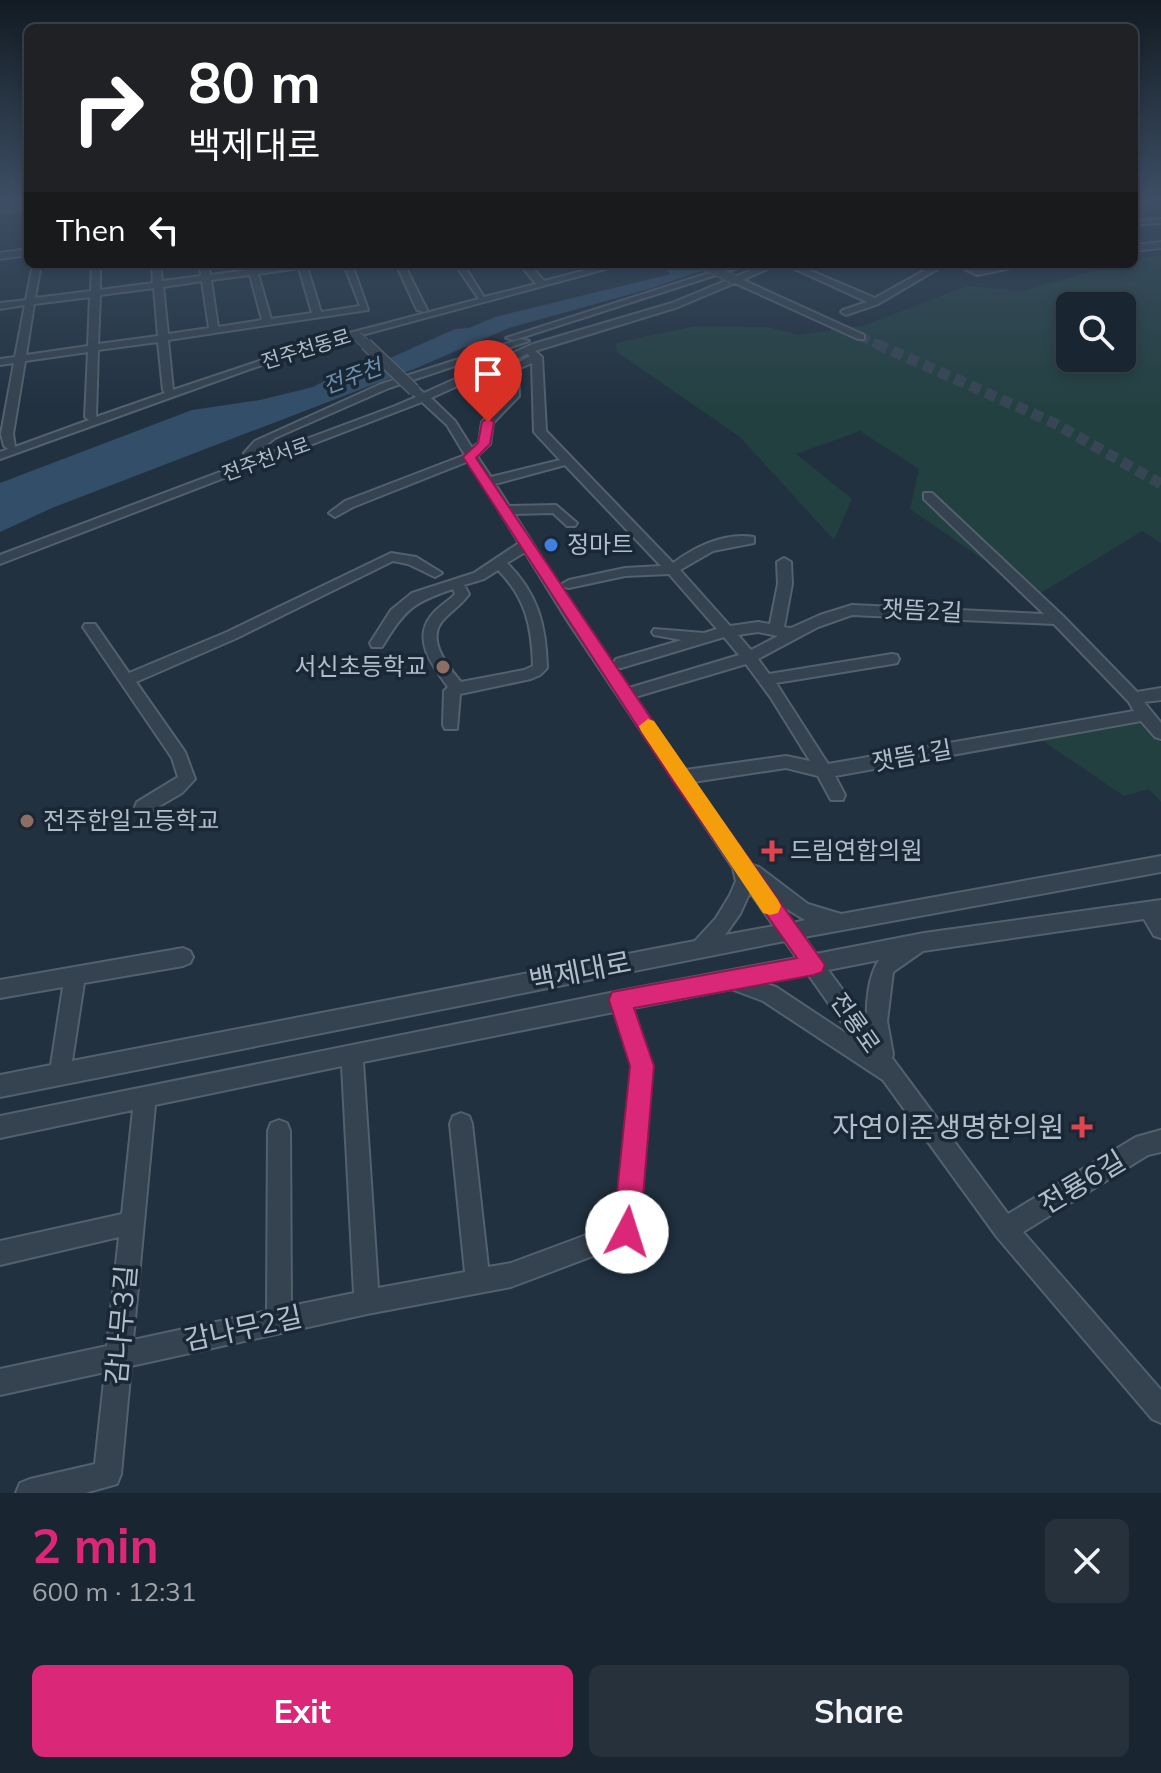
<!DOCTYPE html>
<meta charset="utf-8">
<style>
:root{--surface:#192530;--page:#26313c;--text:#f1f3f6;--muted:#9fa5ab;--line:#37424c;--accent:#db2777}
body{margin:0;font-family:Mulish,"Noto Sans KR",sans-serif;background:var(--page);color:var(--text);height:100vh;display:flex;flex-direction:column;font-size:30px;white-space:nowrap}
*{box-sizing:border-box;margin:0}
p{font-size:26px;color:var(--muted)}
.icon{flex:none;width:44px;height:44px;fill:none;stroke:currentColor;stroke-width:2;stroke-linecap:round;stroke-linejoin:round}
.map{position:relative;height:1493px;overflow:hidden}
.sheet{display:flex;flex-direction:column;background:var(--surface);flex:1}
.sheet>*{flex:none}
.top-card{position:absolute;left:24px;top:24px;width:1114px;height:244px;border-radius:12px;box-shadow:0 4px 12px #0003,0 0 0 2px var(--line);background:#202124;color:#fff;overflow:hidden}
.buttons{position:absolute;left:1056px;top:292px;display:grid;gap:16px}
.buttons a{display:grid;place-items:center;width:80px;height:80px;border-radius:12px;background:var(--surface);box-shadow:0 4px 12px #0003,0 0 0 2px var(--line);font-size:40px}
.pin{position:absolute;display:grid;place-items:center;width:68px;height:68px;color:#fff;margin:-82px -34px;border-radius:50% 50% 50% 0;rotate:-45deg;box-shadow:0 0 8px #0007}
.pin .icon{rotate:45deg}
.me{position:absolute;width:88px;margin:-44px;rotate:5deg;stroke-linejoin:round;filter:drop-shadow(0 0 6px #0008)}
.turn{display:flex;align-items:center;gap:28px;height:168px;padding:0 32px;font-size:36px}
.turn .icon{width:104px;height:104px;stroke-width:2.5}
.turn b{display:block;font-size:56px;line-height:68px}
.then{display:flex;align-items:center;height:76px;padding:0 32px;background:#0003;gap:16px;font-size:30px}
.round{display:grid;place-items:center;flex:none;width:84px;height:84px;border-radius:12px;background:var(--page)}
.summary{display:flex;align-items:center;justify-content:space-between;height:136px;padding:0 32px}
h1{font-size:48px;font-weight:700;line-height:60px;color:var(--accent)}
.action{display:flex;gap:16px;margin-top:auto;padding:16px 32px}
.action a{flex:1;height:92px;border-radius:12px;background:var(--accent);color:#fff;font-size:32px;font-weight:700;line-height:92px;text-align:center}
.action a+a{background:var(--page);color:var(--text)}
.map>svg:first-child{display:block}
.green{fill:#234041;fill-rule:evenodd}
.water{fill:#334e69}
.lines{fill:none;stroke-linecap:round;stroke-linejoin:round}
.minor-tunnel-far1{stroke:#374655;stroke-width:9;stroke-dasharray:9 4;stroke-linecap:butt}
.minor-tunnel{stroke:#374655;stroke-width:11;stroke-dasharray:11 6;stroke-linecap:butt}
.minor-casing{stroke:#53606d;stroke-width:4}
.minor{fill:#35424f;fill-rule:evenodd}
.minor-bridge-far1-casing{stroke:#53606d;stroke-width:11;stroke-linecap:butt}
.minor-bridge-casing{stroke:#53606d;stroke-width:14;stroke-linecap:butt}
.minor-bridge-far1{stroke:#35424f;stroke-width:9}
.minor-bridge{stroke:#35424f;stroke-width:11}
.route{fill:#db2777;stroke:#8e194d;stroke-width:2}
.slow{fill:#f59e0b}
.shop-dot{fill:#3f7fe0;stroke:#1a2734;stroke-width:3}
.education-dot{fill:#8d6e63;stroke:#1a2734;stroke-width:3}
.health-dot{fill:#e0444e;stroke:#1a2734;stroke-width:3}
.labels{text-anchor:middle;stroke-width:7;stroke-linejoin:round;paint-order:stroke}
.far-street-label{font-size:20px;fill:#b1bdcb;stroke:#1a2734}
.far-water-label{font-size:22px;font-style:italic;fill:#6e91b1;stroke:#1a2734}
.poi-label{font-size:24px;fill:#b1bdcb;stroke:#1a2734;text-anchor:start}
.street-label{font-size:24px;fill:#b1bdcb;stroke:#1a2734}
.near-street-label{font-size:28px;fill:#b1bdcb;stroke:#1a2734}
.near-poi-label{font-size:28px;fill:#b1bdcb;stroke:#1a2734;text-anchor:end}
</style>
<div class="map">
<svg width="1161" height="1493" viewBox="0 0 1161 1493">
<rect width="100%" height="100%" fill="#213140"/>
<g class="green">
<path d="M1161,256V543L1142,531L1036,596L910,509L919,469L860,431L796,454L852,499L834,540L740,437L617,352L616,343L696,326L767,327L799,335L866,325L966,286L1021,291L1119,264H1134V258ZM1070,306H1122V358H1070Z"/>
<path d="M1136,720L1147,726L1161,743V802L1149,789L1124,796L1037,737Z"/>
</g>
<path class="water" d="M686,264H722L649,289L509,328L419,367L52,508L0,532V483L192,410L260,400L313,387L326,380L370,367L455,329L469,328L495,317L671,274L666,271Z"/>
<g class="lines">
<path class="minor-tunnel-far1" d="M861,337L881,346"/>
<path class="minor-tunnel" d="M877,344L1054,423L1161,484"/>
<defs>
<g id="minor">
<path d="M28,205V209L0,212V208Z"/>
<path d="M1161,219V223L1134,225V221Z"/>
<path d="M1161,242V248L1134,251V245Z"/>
<path d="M28,249V255L0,259V253Z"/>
<path d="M33,264H41L35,298L91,291L92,264H100V290L153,283L152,264H160L162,281L201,276L200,264H208L210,275L248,270L247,264H255L257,269L316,264L307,267L321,312L360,306L344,264H352L368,310L168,340L173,390L319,341L479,299L455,264H463L484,297L536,284L520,264H529L544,281L610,264H624L325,345L250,369L0,459V452L8,449L4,446L1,434L14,363L0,365V359L15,357L25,305L0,309V303L26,300ZM299,268L312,313L271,319L258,274ZM250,275L262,320L218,327L211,280ZM202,281L209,328L168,334L163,287ZM154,288L158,336L98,344L100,295ZM90,297L88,346L26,355L34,304ZM158,342L163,390L165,393L96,417L98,350ZM88,352L85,417L89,420L15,447L13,434L25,361Z"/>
<path d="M396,264H404L427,310L425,312L417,310Z"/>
<path d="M737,264H750L514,340L506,338Z"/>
<path d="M766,264H778L743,280L864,335V339H858L735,283L678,307L535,351L542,357L546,431L673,563C695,547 725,532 754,537V543L713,551L680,570L730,626L758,622L770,624L778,584L777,562L784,558L791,562L792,584L784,627L791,628L820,615L852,605L1044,614L924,499V493H932L1063,616L1137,692L1161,688V700L1144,702L1161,723V739L1155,737L1141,721L835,776L845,795L843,800H831L818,776L786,768L693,782L752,865L759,867L808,904L841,914L1161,856V872L804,937L816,954L924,933L1161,900V938L1154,936L1144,919L923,951L893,972L887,1021L893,1054L892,1058L1008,1214L1136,1137L1161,1130V1152L1148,1155L1023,1232L1161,1390V1423L1152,1419L997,1237L883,1080L763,1001L731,989L633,1008L652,1066L639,1232L635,1240L511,1287L367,1314L131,1366L121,1474L117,1484L85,1493H16L20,1483L30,1479L95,1464L105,1372L0,1395V1369L107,1346L119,1237L0,1265V1241L122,1214L133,1110L0,1138V1116L620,991L797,958L785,941L0,1097V1075L51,1065L63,987L0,998V980L183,948L190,951L193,957L190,963L183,966L84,983L72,1061L695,941L716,918L730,895L736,881L733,868L567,620L525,552L507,563C538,594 546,625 547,668L540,675L531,679L460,694L457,729H445L443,725L444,691L448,687C433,666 412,640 431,616C437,607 448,602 455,594L453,589C411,603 405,610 382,647H372L370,643L391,610L412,593L474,573L519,543L469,461L353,507L335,517L329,513L345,501L465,455L447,425L422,402L0,564V555L249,461L244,453L255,441L381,384L521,339L529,341L389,388L275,438L256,453L258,457L395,406L416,397L409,390L410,388H418L424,393L533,344L672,303ZM527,354L530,356L508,368L509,395L482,422L479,443L472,448L455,421L431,398ZM532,363L534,432L560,460L491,477L477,456L490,444L493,423L519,396L518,369ZM565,465L661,566L625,568L569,580L562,584L564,587L569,588L625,576L669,574L717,629L704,633L654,629L652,632L654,635L682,640L616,659L614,663L616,667L621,668L724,637L739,655L629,688L577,614L514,514L553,513L567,526H575L577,523L556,505L509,506L495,484ZM498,570C526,598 532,627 533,666L524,670L461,682C447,665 424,638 445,618C454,609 462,604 469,594L464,585L484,579ZM852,615L1054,624L1129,702L1134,711L828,764L776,683L892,664L897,663L899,659L897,655L892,654L769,674L758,659L818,627ZM758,632L778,636L751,650L738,635ZM746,664L771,698L810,761L786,756L685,770L635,697ZM750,892L774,926L725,935L740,914ZM782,906L805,920L793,923ZM879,960C868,976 866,1004 867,1023L828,970ZM808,974L853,1038L776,987L763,983ZM614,1012L632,1066L616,1224L511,1263L488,1267L472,1124L469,1116L461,1113L453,1116L450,1124L465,1272L378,1288L363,1062ZM342,1066L354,1293L291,1306L290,1131L287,1123L279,1120L271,1123L268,1131L267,1311L133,1340L155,1105Z"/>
<path d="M784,264H795L875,298L936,264H946L878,304L846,315L841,312L843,310L867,302Z"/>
<path d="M954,264C963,264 970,268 979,269C994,270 1015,264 1031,264L977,275Z"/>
<path d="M391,553L416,557L442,573L435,577L408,564L393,561L237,638L136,682L185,752L195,779L182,793L149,812L143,814L137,812L135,807L137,802L178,777L172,758L85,630L83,627L85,624H95L129,673L227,632Z"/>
</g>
</defs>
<use href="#minor" class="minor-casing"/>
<use href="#minor" class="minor"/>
<defs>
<g id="minor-bridge-far1">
<path d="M703,264L733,279"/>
<path d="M357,336L368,346"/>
</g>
<path id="minor-bridge" d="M366,344L414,390"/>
</defs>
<use href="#minor-bridge-far1" class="minor-bridge-far1-casing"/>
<use href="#minor-bridge" class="minor-bridge-casing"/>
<use href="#minor-bridge-far1" class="minor-bridge-far1"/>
<use href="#minor-bridge" class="minor-bridge"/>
</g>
<linearGradient id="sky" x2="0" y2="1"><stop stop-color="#121b23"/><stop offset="0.49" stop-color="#3d4e64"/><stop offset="1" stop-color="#3d4e64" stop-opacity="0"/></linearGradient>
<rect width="1161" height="408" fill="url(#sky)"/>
<path class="route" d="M488,418L494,422L490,444L476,458L687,772L825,965L822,972L814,975L634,1008L654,1066L640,1232L636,1242L627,1246L617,1242L613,1232L630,1066L609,1000L612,992L797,958L674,783L463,457L478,443L482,422Z"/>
<path class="slow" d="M648,719L654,721L778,900L781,906L778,913L770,915L763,913L641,731L639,726Z"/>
<circle class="shop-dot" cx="551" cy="545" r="8"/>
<g class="education-dot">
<circle cx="443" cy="667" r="8"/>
<circle cx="27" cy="821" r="8"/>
</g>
<g class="health-dot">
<path d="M768 839h8v8h8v8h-8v8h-8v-8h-8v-8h8z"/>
<path d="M1078 1115h8v8h8v8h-8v8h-8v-8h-8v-8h8z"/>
</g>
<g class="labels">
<g class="far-street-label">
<text transform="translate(306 349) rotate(-17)" y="7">전주천동로</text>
<text transform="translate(266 459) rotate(-20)" y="7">전주천서로</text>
</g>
<g class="far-water-label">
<text transform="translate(352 376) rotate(-20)" y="8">전주천</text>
</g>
<g class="poi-label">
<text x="567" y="553">정마트</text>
<text x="427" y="675" text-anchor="end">서신초등학교</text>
<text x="43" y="829">전주한일고등학교</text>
<text x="790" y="859">드림연합의원</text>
</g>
<g class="street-label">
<text transform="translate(922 611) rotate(3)" y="8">잿뜸2길</text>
<text transform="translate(912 756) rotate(-10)" y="8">잿뜸1길</text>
<text transform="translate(855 1023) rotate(55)" y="8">전룡로</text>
</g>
<g class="near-street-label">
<text transform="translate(580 971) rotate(-11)" y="10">백제대로</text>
<text transform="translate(1082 1182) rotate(-31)" y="10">전룡6길</text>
<text transform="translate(121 1325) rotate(-85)" y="10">감나무3길</text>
<text transform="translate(243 1328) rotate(-12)" y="10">감나무2길</text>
</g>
<g class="near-poi-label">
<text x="1064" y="1137">자연이준생명한의원</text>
</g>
</g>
</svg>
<div class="buttons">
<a><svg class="icon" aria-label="search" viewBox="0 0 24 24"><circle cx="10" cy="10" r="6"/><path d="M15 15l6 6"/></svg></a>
</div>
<div class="pin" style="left:488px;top:422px;background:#d93025"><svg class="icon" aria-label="arrive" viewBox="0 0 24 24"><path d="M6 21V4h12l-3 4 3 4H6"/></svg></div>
<svg class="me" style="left:627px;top:1232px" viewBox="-20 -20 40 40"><circle r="19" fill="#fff"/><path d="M0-13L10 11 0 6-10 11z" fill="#db2777"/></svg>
<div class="top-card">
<div class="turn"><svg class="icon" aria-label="right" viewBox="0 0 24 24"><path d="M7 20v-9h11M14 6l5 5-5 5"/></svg><div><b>80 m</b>백제대로</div></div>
<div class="then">Then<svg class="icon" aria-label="left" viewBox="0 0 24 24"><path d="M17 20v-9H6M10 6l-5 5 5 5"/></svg></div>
</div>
</div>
<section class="sheet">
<div class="summary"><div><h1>2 min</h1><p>600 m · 12:31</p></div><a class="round"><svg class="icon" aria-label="close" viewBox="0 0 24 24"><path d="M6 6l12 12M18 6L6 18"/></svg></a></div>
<div class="action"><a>Exit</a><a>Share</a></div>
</section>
